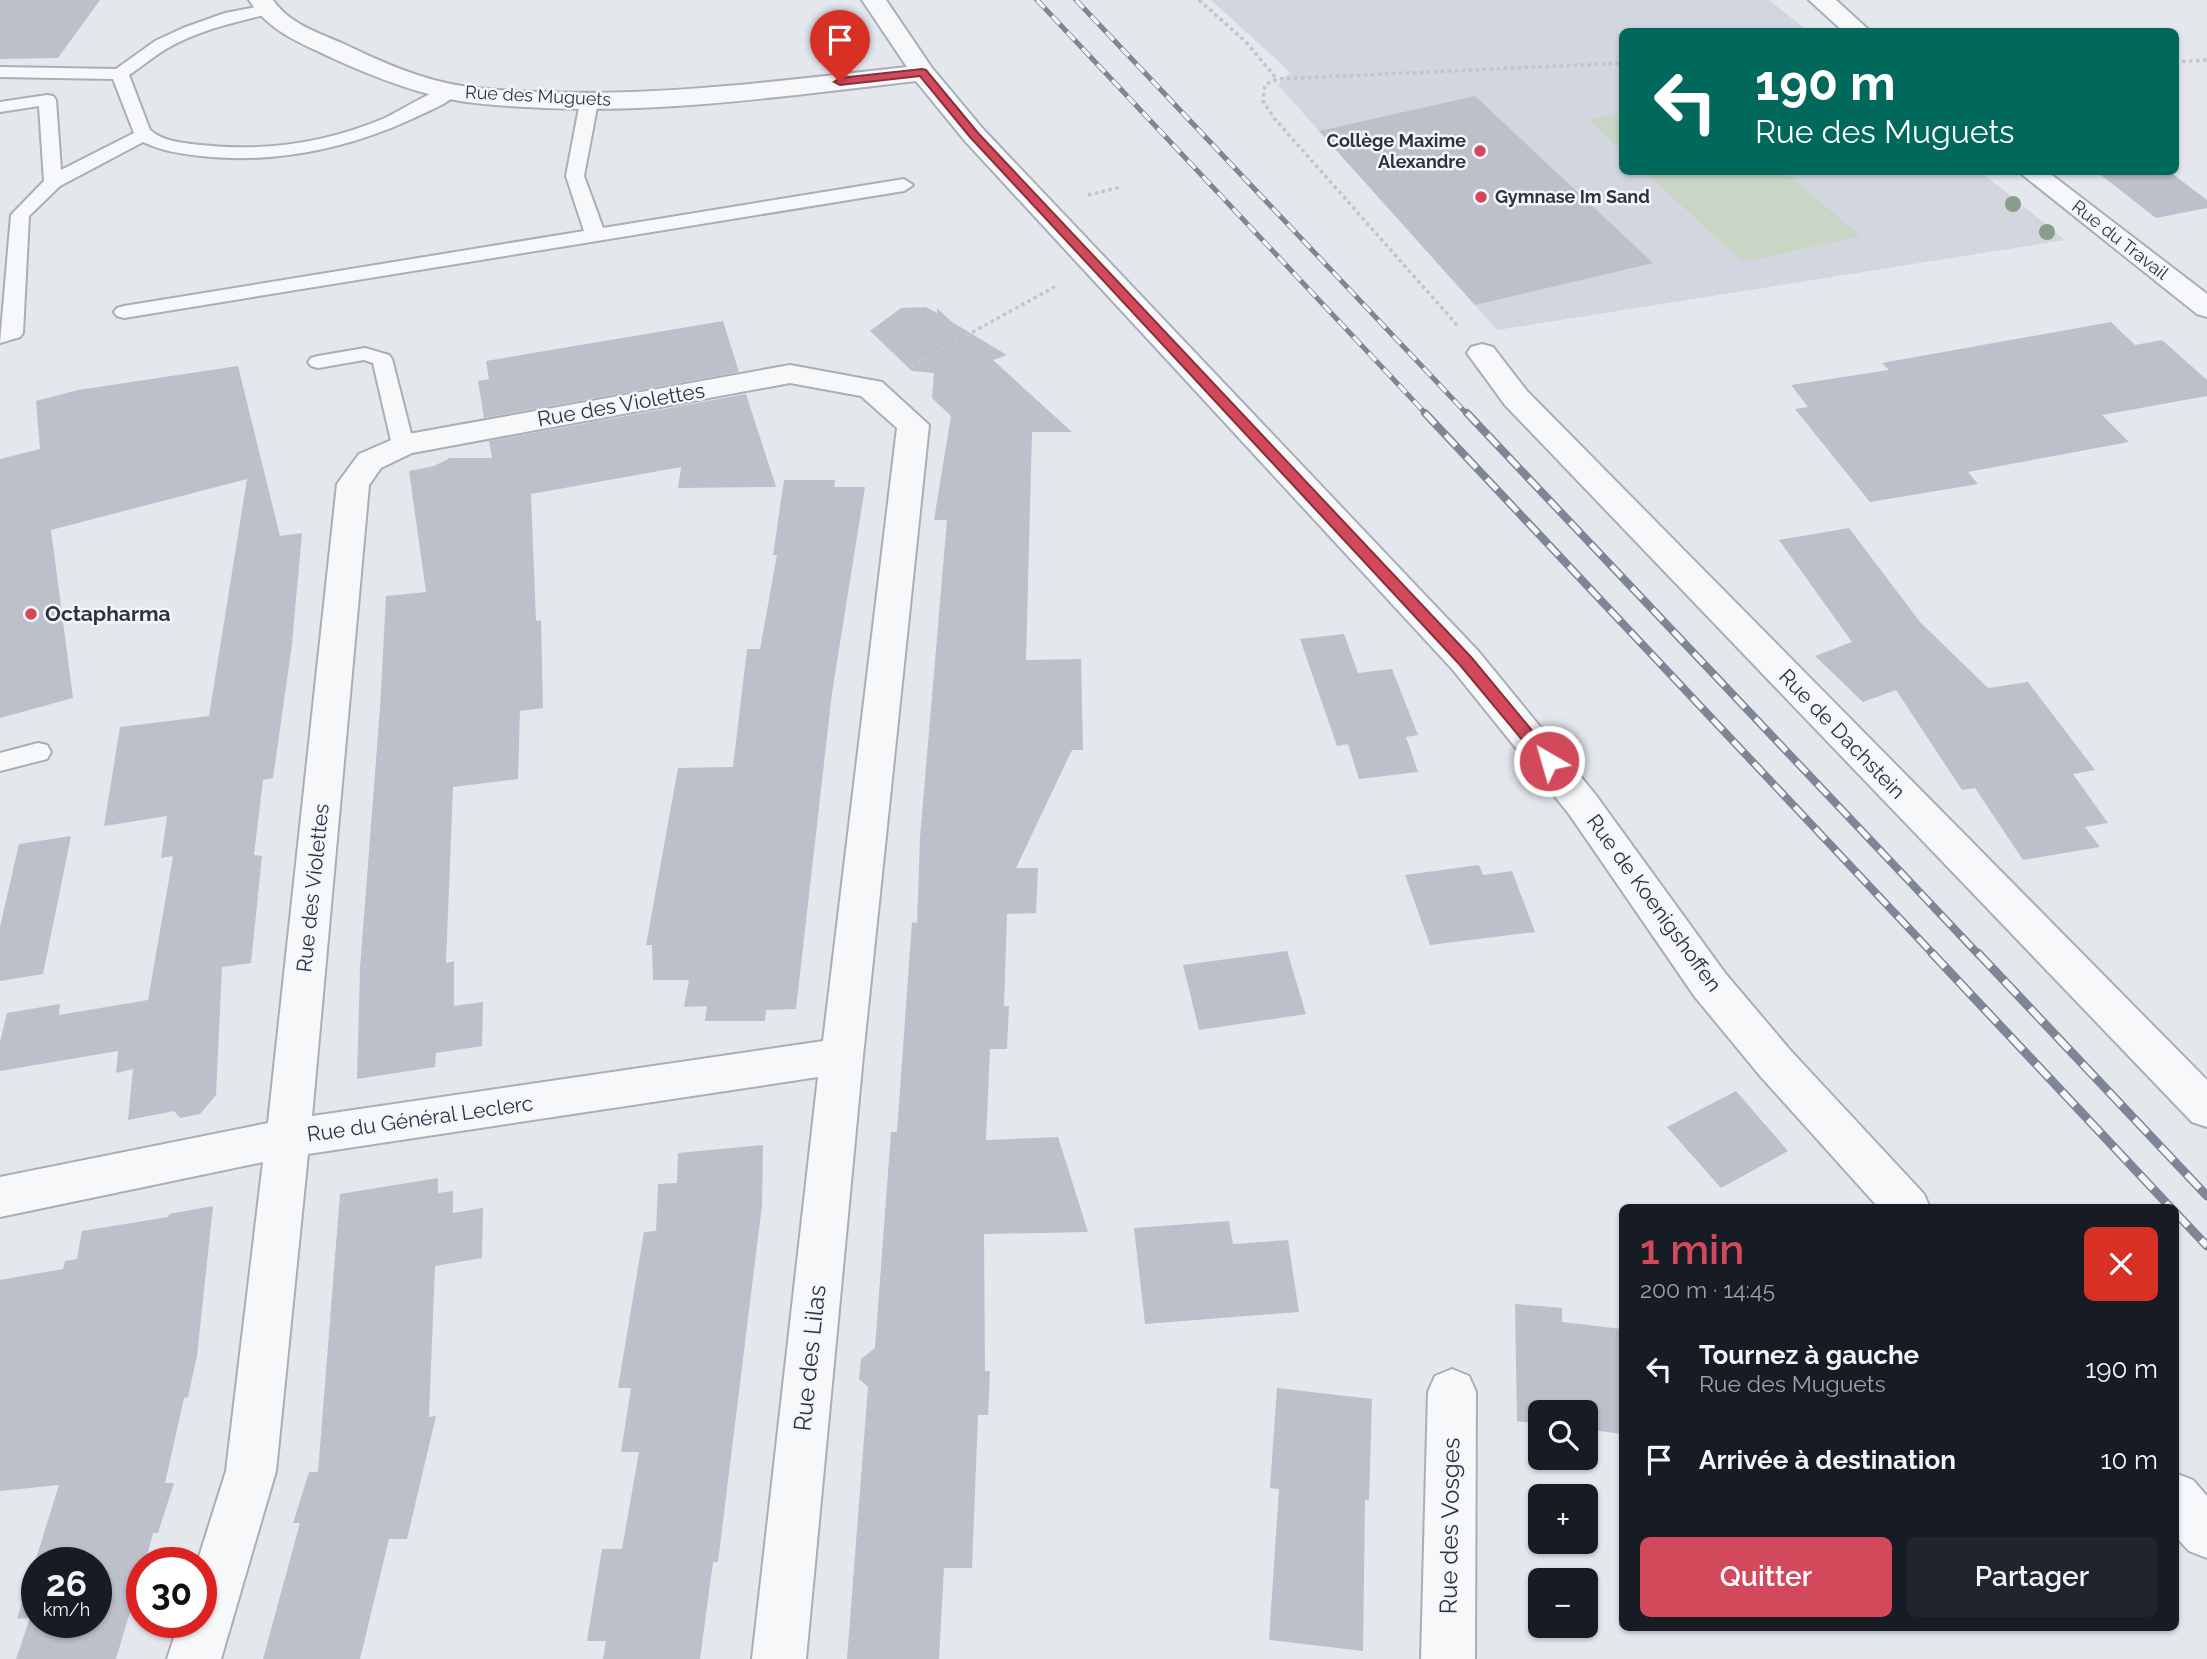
<!DOCTYPE html>
<html lang="fr">
<meta charset="utf-8">
<style>
:root{--surface:#171b24;--page:#20242c;--text:#f1f3f6;--muted:#9ea1a6;--accent:#d1495b}
body{margin:0;font-family:Raleway,sans-serif;background:var(--page);color:var(--text);height:100vh;display:flex;flex-direction:column;font-size:26px;white-space:nowrap}
*{box-sizing:border-box;margin:0}
p{font-size:23px;color:var(--muted)}
.icon{flex:none;width:38px;height:38px;fill:none;stroke:currentColor;stroke-width:2;stroke-linecap:round;stroke-linejoin:round}
.map{position:relative;flex:1;overflow:hidden}
.panel{position:absolute;left:1619px;top:1204px;width:560px;height:427px;display:flex;flex-direction:column;background:var(--surface);border-radius:10px;box-shadow:0 2px 5px #0004}
.panel>*{flex:none}
.hud{position:absolute;left:1619px;top:28px;width:560px;height:147px;border-radius:10px;box-shadow:0 2px 5px #0004;background:#00695c;color:#fff;overflow:hidden}
.tools{position:absolute;left:1528px;top:1400px;display:grid;gap:14px}
.tools a{display:grid;place-items:center;width:70px;height:70px;border-radius:10px;background:var(--surface);box-shadow:0 2px 5px #0004;font-size:35px}
.speed{position:absolute;left:21px;top:1547px;display:flex;gap:14px;font-size:35px;font-weight:700;text-align:center}
.speed>*{display:grid;place-content:center;width:91px;height:91px;border-radius:50%;background:var(--surface);box-shadow:0 2px 5px #0004;line-height:1}
.speed small{font-size:18px;font-weight:400}
.speed .limit{border:10px solid #d22;background:#fff;color:#111}
.pin{position:absolute;display:grid;place-items:center;width:60px;height:60px;color:#fff;margin:-72px -30px;border-radius:50% 50% 50% 0;rotate:-45deg;box-shadow:0 0 7px #0007}
.pin .icon{rotate:45deg}
.me{position:absolute;width:77px;margin:-38px;rotate:322deg;stroke-linejoin:round;filter:drop-shadow(0 0 5px #0008)}
.turn{display:flex;align-items:center;gap:24px;height:147px;padding:0 21px;font-size:32px}
.turn .icon{width:91px;height:91px;stroke-width:2.5}
.turn b{display:block;font-size:49px;line-height:60px}
.round{display:grid;place-items:center;flex:none;width:74px;height:74px;border-radius:10px;background:var(--page)}
.overview{display:flex;align-items:center;justify-content:space-between;height:119px;padding:0 21px}
h1{font-size:42px;font-weight:600;line-height:52px;color:var(--accent)}
.primary-button{display:flex;gap:14px;margin-top:auto;padding:14px 21px}
.primary-button a{flex:1;height:80px;border-radius:10px;background:var(--accent);color:#fff;font-size:28px;font-weight:600;line-height:80px;text-align:center}
.primary-button a+a{background:var(--page);color:var(--text)}
ul{padding:0;list-style:none}
li{display:flex;align-items:center;gap:21px;height:91px;padding:0 21px}
li div{flex:1}
li b{display:block;font-size:26px}
li em{font-style:normal}
.map>svg:first-child{display:block}
.built{fill:#d2d6de}
.green{fill:#c9d6c5}
.building{fill:#bbc0ca;fill-rule:evenodd}
.lines{fill:none;stroke-linecap:round;stroke-linejoin:round}
.lane-casing{stroke:#a9aeb7;stroke-width:4}
.street-casing{stroke:#a9aeb7;stroke-width:4}
.path{stroke:#c2c5cb;stroke-width:3.5;stroke-dasharray:3.5 3.5;stroke-linecap:butt}
.lane{fill:#f7f8fa;fill-rule:evenodd}
.street{fill:#f7f8fa;fill-rule:evenodd}
.rail-far2-casing{stroke:#7d8696;stroke-width:5}
.rail-far1-casing{stroke:#7d8696;stroke-width:8}
.rail-casing{stroke:#7d8696;stroke-width:9}
.rail-far2{stroke:#f4f6f9;stroke-width:3.5;stroke-dasharray:11;stroke-linecap:butt}
.rail-far1{stroke:#f4f6f9;stroke-width:5;stroke-dasharray:15;stroke-linecap:butt}
.rail{stroke:#f4f6f9;stroke-width:6;stroke-dasharray:19;stroke-linecap:butt}
.tree{fill:#899d89}
.route{fill:#d1495b;stroke:#882f3b;stroke-width:2}
.poi-dot{fill:#d1495b;stroke:#f4f6f9;stroke-width:2.5}
.labels{text-anchor:middle;stroke-width:5;stroke-linejoin:round;paint-order:stroke}
.far-street-label{font-size:18px;fill:#2b3445;stroke:#f4f6f9}
.far-poi-label{font-size:18px;font-weight:bold;fill:#2b3445;stroke:#f4f6f9;text-anchor:end}
.street-label{font-size:21px;fill:#2b3445;stroke:#f4f6f9}
.poi-label{font-size:21px;font-weight:bold;fill:#2b3445;stroke:#f4f6f9;text-anchor:start}
.near-street-label{font-size:24px;fill:#2b3445;stroke:#f4f6f9}
</style>
<div class="map">
<svg width="2207" height="1659" viewBox="0 0 2207 1659">
<rect width="100%" height="100%" fill="#e4e7ec"/>
<path class="built" d="M1211,0H1769L1808,31L1622,32V172H1981L2065,240L1497,330L1278,85L1290,72Z"/>
<g class="green">
<path d="M1622,113V151L1588,119Z"/>
<path d="M1645,172H1785L1861,236L1743,262Z"/>
</g>
<g class="building">
<path d="M0,0H100L58,58L0,59Z"/>
<path d="M1475,96L1653,263L1475,305L1319,131Z"/>
<path d="M2097,172H2170L2207,200V208L2156,218Z"/>
<path d="M926,307L937,313V308L952,322L1007,355L993,360L1072,432H1032L1026,660L1081,659L1083,750H1072L1016,868H1038L1036,913L1007,914L1004,1006H1009L1007,1049H990L986,1140L1058,1137L1088,1232L984,1234L985,1371H990L988,1415H978L972,1568H944L939,1659H847L868,1387L859,1379L861,1359L875,1348L891,1132H897L912,922L917,923L920,837L947,520H934L951,416L932,398L934,373L912,371L870,331L901,308Z"/>
<path d="M723,321L739,372L484,418L478,381L489,379L486,361Z"/>
<path d="M2111,322L2135,345L2162,340L2207,380V396L2102,415L2129,442L1968,472L1978,484L1870,502L1795,409L1808,407L1791,385L1889,370L1882,363Z"/>
<path d="M238,366L280,536L302,533L292,644L273,778L263,780L254,855L262,856L251,963L222,967L216,1095L200,1114L180,1118L174,1111L128,1120L133,1069L116,1073L118,1051L0,1071V1042L7,1013L60,1004L59,1015L148,1000L173,856L161,858L167,816L104,826L120,727L209,716L247,479L51,530L73,698L0,718V459L40,449L36,401L78,390Z"/>
<path d="M746,394L776,487L678,488L681,467L531,494L536,621L541,620L543,708L520,711L518,779L453,787L446,963L454,961V1006L483,1002L482,1046L436,1053L435,1067L357,1079L360,968L380,708L386,596L426,592L409,471L434,466L450,458H492L489,441Z"/>
<path d="M784,480H835L834,487H865L832,693L796,1009L766,1010L765,1021H705L707,1006L684,1007L689,980H653L652,945H646L678,768L733,767L747,649H760L777,555H773Z"/>
<path d="M1849,528L1920,622L1988,688L2028,682L2095,770L2073,774L2108,823L2085,827L2100,847L2023,860L1975,788L1962,790L1896,690L1863,702L1815,656L1852,642L1779,540Z"/>
<path d="M1344,634L1358,673L1392,669L1418,735L1406,737L1418,772L1359,779L1348,744L1337,746L1300,639Z"/>
<path d="M71,836L43,974L0,981V927L19,844Z"/>
<path d="M1479,865L1483,875L1512,871L1535,932L1430,945L1405,875Z"/>
<path d="M1287,951L1306,1014L1199,1030L1183,965Z"/>
<path d="M1736,1091L1788,1151L1721,1188L1667,1127Z"/>
<path d="M763,1145L762,1205L718,1562H713L700,1659H603L606,1641H587L602,1549H622L639,1452H621L631,1388H618L644,1232L656,1231L658,1184L677,1183L678,1153Z"/>
<path d="M438,1178V1193L453,1191V1213L483,1208L482,1258L435,1266L429,1417L436,1416L407,1539H389L360,1659H263L300,1523H293L309,1472H318L340,1194Z"/>
<path d="M213,1206L197,1356L188,1397L184,1398L165,1483H174L158,1533H153L145,1563H142V1572L116,1659H16L30,1618L17,1619L59,1485L0,1491V1280L63,1269L65,1261L77,1259L82,1231L168,1217L169,1214ZM37,1563H96V1622H37Z"/>
<path d="M1229,1221L1233,1244L1288,1240L1299,1312L1145,1324L1134,1228Z"/>
<path d="M1515,1304L1562,1308V1322L1622,1329V1434L1586,1429V1412H1540V1424L1517,1421Z"/>
<path d="M1277,1388L1372,1399L1369,1500H1365L1363,1651L1269,1640L1279,1489L1270,1488Z"/>
</g>
<g class="lines">
<defs>
<g id="lane">
<path d="M266,5L274,10L272,13C236,22 198,30 166,49C153,57 141,67 129,75L150,130C164,142 184,143 201,145C264,152 326,143 385,118C401,111 442,83 457,87L460,91C450,103 428,111 414,118C347,149 275,164 201,156C182,154 161,151 143,142L60,186L29,216L23,333L20,337L0,343L11,215L44,181L39,106L0,112V102L47,95L53,96L56,100L61,170L134,133L113,79L0,77V67L116,69L155,41L183,28L225,13Z"/>
<path d="M589,97L598,102L584,176L603,228L904,179L913,185L904,191L124,318L117,316L114,312L117,308L124,306L584,231L566,176L580,102Z"/>
<path d="M365,348L389,355L392,359L414,445L411,450H395L392,445L373,363L364,360L318,368L311,366L308,362L311,358L318,356Z"/>
<path d="M38,743L47,745L51,752L47,759L0,771V753Z"/>
</g>
<g id="street">
<path d="M249,0H273C289,24 319,33 344,44C375,59 408,74 442,82C475,90 510,91 542,92C664,97 786,80 907,67L862,0H886L932,68L983,129L1479,652L1595,794L1725,973L1791,1051L1924,1194L1930,1208H1879L1761,1077L1695,997L1569,814L1453,670L965,141L916,81C793,95 669,113 545,108C510,106 474,105 440,97C402,88 365,73 330,57C298,42 269,31 249,0Z"/>
<path d="M1809,0H1836L1871,32H1844Z"/>
<path d="M2019,172H2048L2207,294V317L2197,314Z"/>
<path d="M1482,344L1493,347L1527,391L2207,1080V1127L2192,1122L1505,405L1467,353L1471,347Z"/>
<path d="M790,365L882,382L929,425L863,1056L806,1659H752L818,1077L308,1154L276,1471L221,1659H167L179,1622H201V1563H197L226,1471L263,1162L0,1217V1177L268,1123L337,484L359,454L403,435ZM790,383L861,396L897,428L823,1041L312,1116L369,485L381,468L412,453Z"/>
<path d="M1452,1369L1469,1376L1476,1392L1475,1659H1421L1428,1392L1435,1376Z"/>
<path d="M2175,1473L2193,1480L2207,1496V1558L2189,1551L2175,1536Z"/>
</g>
</defs>
<use href="#lane" class="lane-casing"/>
<use href="#street" class="street-casing"/>
<g class="path">
<path d="M1199,0L1246,42L1277,79"/>
<path d="M2175,62L2207,60"/>
<path d="M1088,195L1121,187"/>
<path d="M1457,325L1274,118L1263,101L1265,85L1277,79L1622,63"/>
<path d="M911,366L1056,286"/>
</g>
<use href="#lane" class="lane"/>
<use href="#street" class="street"/>
<defs>
<g id="rail-far2">
<path d="M1037,0L1427,415"/>
<path d="M1076,0L1468,415"/>
</g>
<g id="rail-far1">
<path d="M1425,413L1934,955"/>
<path d="M1467,413L1979,955"/>
</g>
<g id="rail">
<path d="M1932,953L2171,1208"/>
<path d="M1978,953L2207,1196"/>
<path d="M2175,1212L2207,1246"/>
</g>
</defs>
<use href="#rail-far2" class="rail-far2-casing"/>
<use href="#rail-far1" class="rail-far1-casing"/>
<use href="#rail" class="rail-casing"/>
<use href="#rail-far2" class="rail-far2"/>
<use href="#rail-far1" class="rail-far1"/>
<use href="#rail" class="rail"/>
</g>
<g class="tree">
<circle cx="2013" cy="204" r="8"/>
<circle cx="2047" cy="232" r="8"/>
</g>
<path class="route" d="M922,69L926,70L978,133L1471,657L1554,757L1557,761L1554,765H1543L1460,665L970,137L920,76L840,85L834,82L840,78Z"/>
<g class="poi-dot">
<circle cx="1480" cy="151" r="7"/>
<circle cx="1481" cy="197" r="7"/>
<circle cx="31" cy="614" r="7"/>
</g>
<g class="labels">
<g class="far-street-label">
<text transform="translate(538 96) rotate(3)" y="6">Rue des Muguets</text>
<text transform="translate(2120 240) rotate(38)" y="6">Rue du Travail</text>
</g>
<g class="far-poi-label">
<text x="1466" y="147">Collège Maxime<tspan x="1466" dy="21">Alexandre</tspan></text>
<text x="1495" y="203" text-anchor="start">Gymnase Im Sand</text>
</g>
<g class="street-label">
<text transform="translate(621 405) rotate(-10)" y="7">Rue des Violettes</text>
<text transform="translate(1842 734) rotate(46)" y="7">Rue de Dachstein</text>
<text transform="translate(313 888) rotate(-84)" y="7">Rue des Violettes</text>
<text transform="translate(1654 903) rotate(54)" y="7">Rue de Koenigshoffen</text>
<text transform="translate(420 1119) rotate(-8)" y="7">Rue du Général Leclerc</text>
</g>
<g class="poi-label">
<text x="45" y="621">Octapharma</text>
</g>
<g class="near-street-label">
<text transform="translate(810 1358) rotate(-84)" y="8">Rue des Lilas</text>
<text transform="translate(1450 1526) rotate(-89)" y="8">Rue des Vosges</text>
</g>
</g>
</svg>
<div class="tools">
<a><svg class="icon" aria-label="search" viewBox="0 0 24 24"><circle cx="10" cy="10" r="6"/><path d="M15 15l6 6"/></svg></a>
<a>+</a>
<a>−</a>
</div>
<div class="speed"><div>26<small>km/h</small></div><div class="limit">30</div></div>
<div class="pin" style="left:840px;top:82px;background:#d93025"><svg class="icon" aria-label="arrive" viewBox="0 0 24 24"><path d="M6 21V4h12l-3 4 3 4H6"/></svg></div>
<svg class="me" style="left:1549px;top:761px" viewBox="-20 -20 40 40"><circle r="17" fill="#d1495b" stroke="#fff" stroke-width="3"/><path d="M0-11L8 9 0 5-8 9z" fill="#fff"/></svg>
<div class="hud">
<div class="turn"><svg class="icon" aria-label="left" viewBox="0 0 24 24"><path d="M17 20v-9H6M10 6l-5 5 5 5"/></svg><div><b>190 m</b>Rue des Muguets</div></div>
</div>
<section class="panel">
<div class="overview"><div><h1>1 min</h1><p>200 m · 14:45</p></div><a class="round" style="background:#d93025;color:#fff"><svg class="icon" aria-label="close" viewBox="0 0 24 24"><path d="M6 6l12 12M18 6L6 18"/></svg></a></div>
<ul>
<li><svg class="icon" aria-label="left" viewBox="0 0 24 24"><path d="M17 20v-9H6M10 6l-5 5 5 5"/></svg><div><b>Tournez à gauche</b><p>Rue des Muguets</p></div><em>190 m</em></li>
<li><svg class="icon" aria-label="arrive" viewBox="0 0 24 24"><path d="M6 21V4h12l-3 4 3 4H6"/></svg><div><b>Arrivée à destination</b></div><em>10 m</em></li>
</ul>
<div class="primary-button"><a>Quitter</a><a>Partager</a></div>
</section>
</div>
